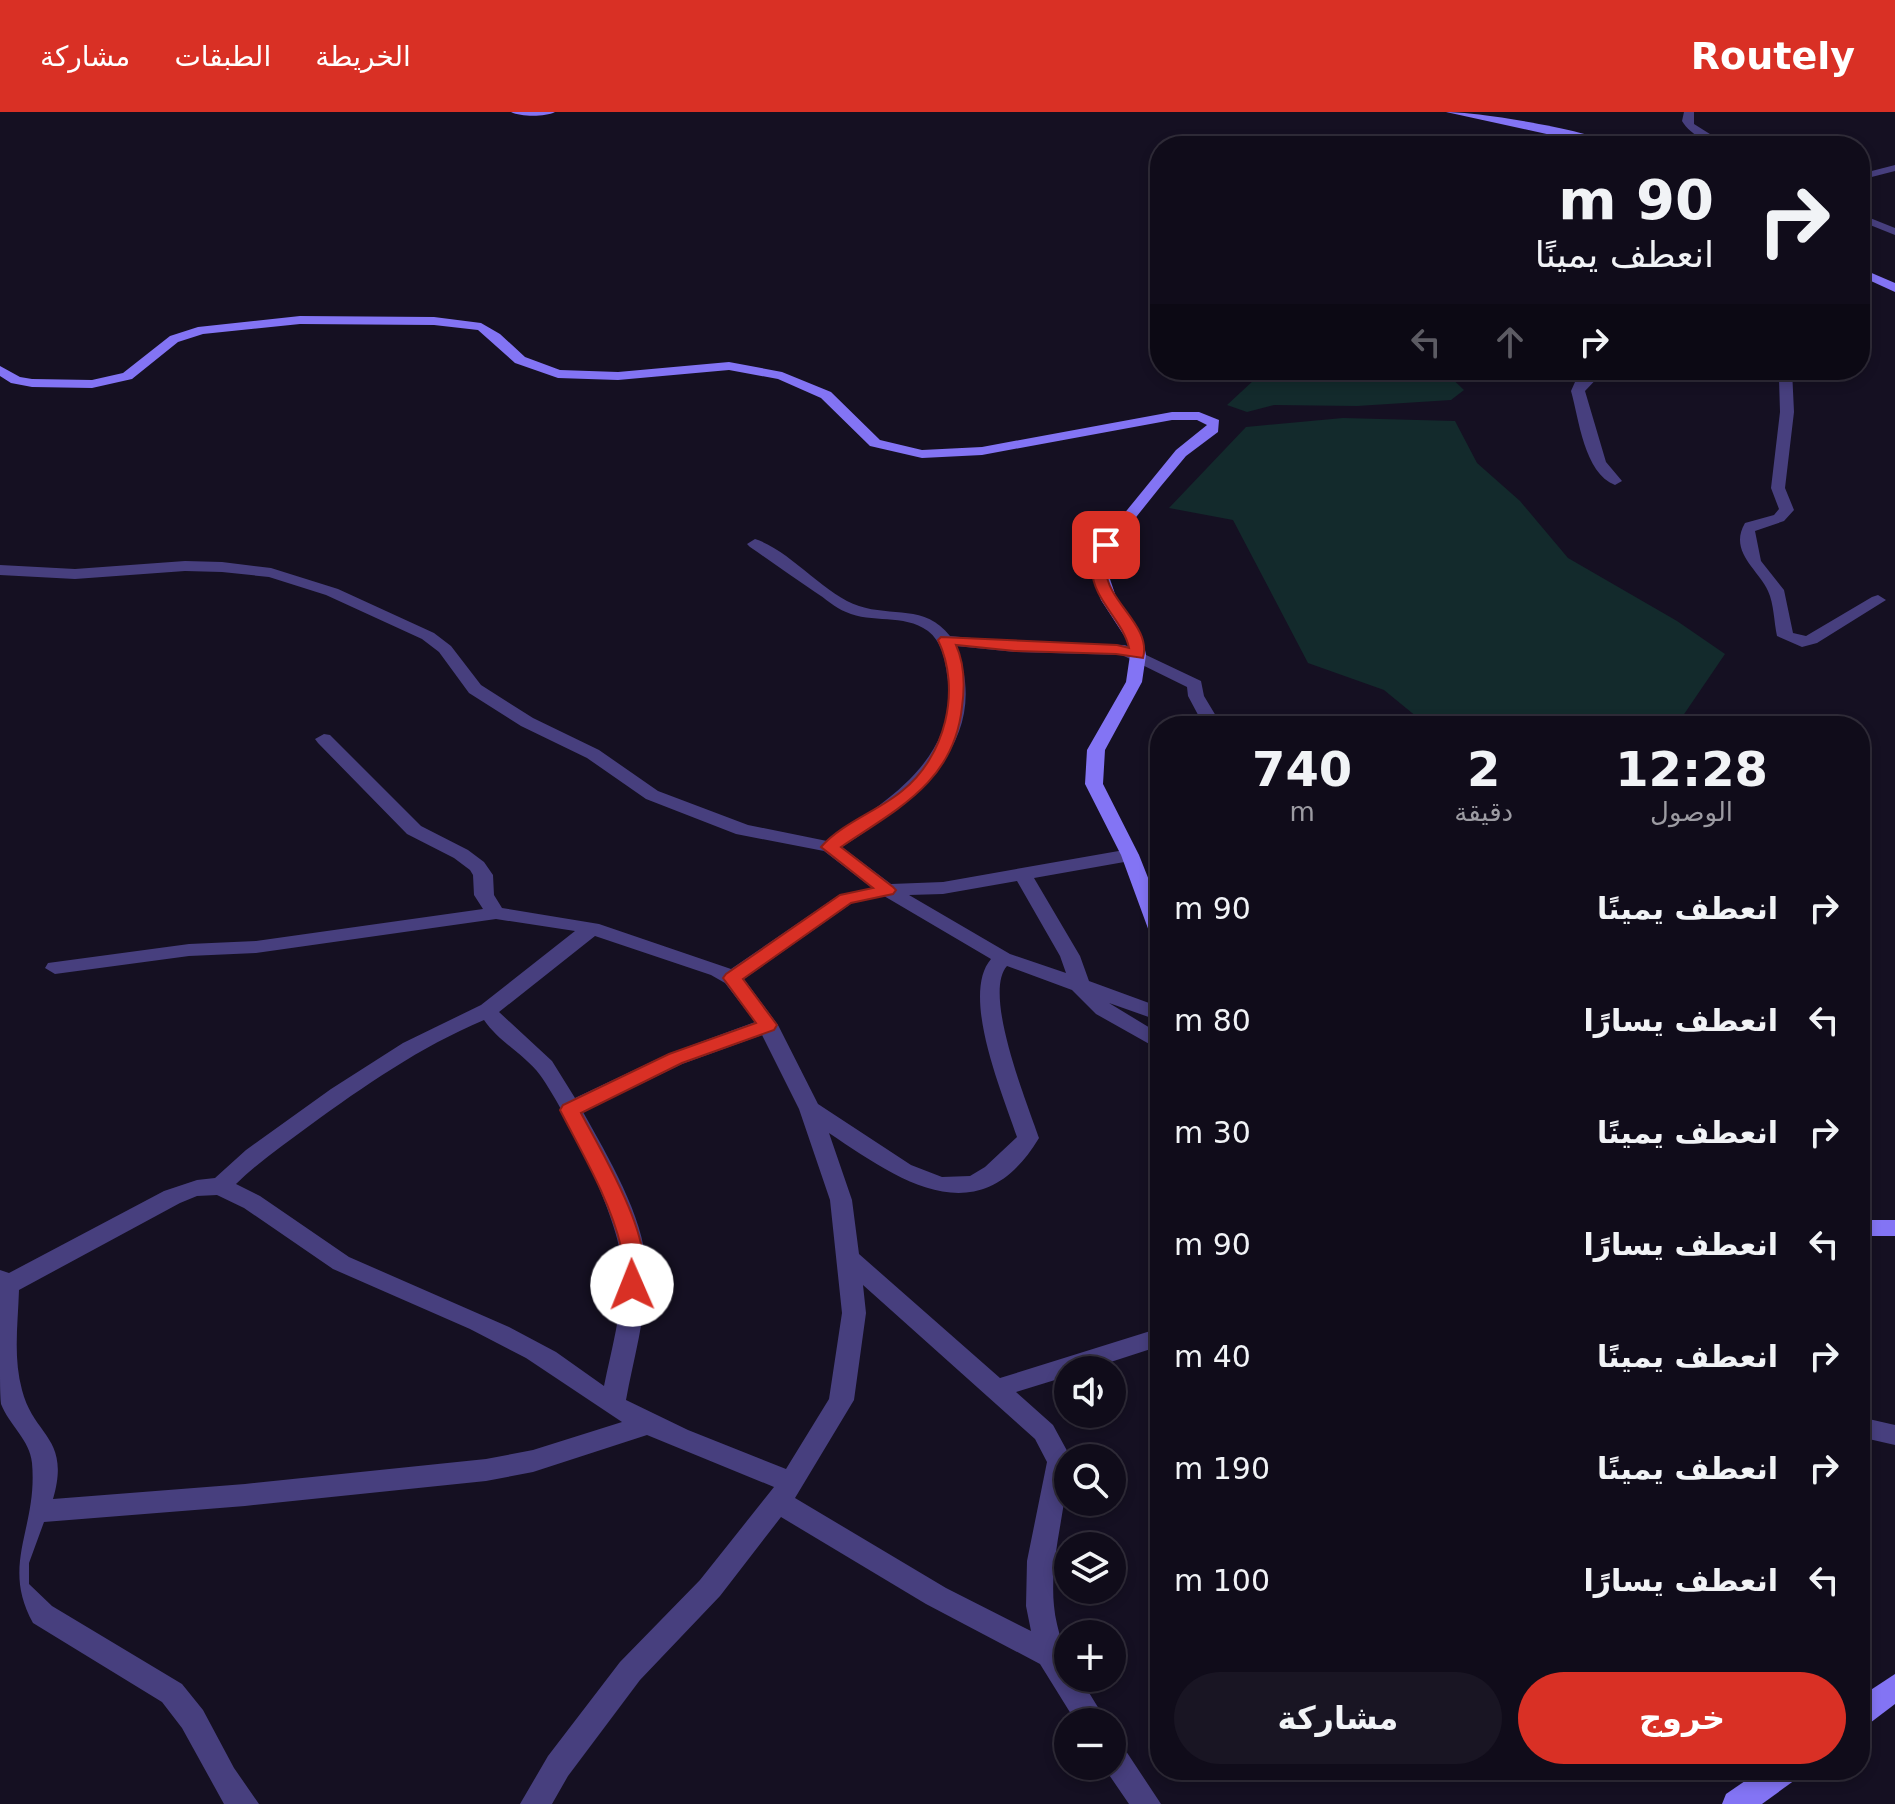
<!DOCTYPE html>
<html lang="ar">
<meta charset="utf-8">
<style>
:root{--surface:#100c1a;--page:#191523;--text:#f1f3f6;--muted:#9c9ba2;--line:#302c39;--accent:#d93025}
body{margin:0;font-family:"DejaVu Sans","Noto Sans Arabic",sans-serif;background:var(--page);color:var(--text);direction:rtl;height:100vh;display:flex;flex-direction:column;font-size:30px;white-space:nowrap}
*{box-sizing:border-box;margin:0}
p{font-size:26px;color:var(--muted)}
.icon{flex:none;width:44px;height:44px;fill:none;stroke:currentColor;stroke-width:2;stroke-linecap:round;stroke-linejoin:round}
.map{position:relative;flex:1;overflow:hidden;direction:ltr}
.sheet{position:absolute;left:1150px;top:604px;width:720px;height:1064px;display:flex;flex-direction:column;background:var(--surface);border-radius:32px;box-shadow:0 4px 12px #0003,0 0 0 2px var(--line);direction:rtl}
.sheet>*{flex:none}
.guide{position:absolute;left:1150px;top:24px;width:720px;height:244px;border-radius:32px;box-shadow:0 4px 12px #0003,0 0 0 2px var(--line);direction:rtl;background:#100c1a;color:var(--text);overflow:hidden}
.fabs{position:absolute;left:1054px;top:1244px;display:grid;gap:16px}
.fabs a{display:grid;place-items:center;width:72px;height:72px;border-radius:50%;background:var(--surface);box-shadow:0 4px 12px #0003,0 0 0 2px var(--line);font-size:40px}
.pin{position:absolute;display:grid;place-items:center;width:68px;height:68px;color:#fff;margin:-34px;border-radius:16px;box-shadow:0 4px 12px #0006}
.me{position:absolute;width:88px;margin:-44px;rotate:359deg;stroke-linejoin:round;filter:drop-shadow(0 0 6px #0008)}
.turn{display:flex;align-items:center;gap:28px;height:168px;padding:0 24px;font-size:36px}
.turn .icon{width:104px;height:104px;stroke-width:2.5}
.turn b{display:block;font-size:56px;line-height:68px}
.lanes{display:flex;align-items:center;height:76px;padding:0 24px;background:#0003;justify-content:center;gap:40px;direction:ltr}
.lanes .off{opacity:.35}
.eta{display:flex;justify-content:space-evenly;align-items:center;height:136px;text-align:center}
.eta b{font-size:48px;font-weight:800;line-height:56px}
.action{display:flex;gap:16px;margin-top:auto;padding:16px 24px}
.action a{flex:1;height:92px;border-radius:48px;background:var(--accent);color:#fff;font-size:32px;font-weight:800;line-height:92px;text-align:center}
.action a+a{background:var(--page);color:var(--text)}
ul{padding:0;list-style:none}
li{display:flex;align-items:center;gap:24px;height:112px;padding:0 24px}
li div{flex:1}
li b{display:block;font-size:30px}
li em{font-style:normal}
header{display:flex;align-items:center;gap:48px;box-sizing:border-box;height:112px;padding:0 40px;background:var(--accent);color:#fff}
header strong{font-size:38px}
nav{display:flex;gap:44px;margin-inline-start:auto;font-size:28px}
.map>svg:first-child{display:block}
.green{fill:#132a2c}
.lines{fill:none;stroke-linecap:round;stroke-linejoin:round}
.street{fill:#473f7e;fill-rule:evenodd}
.secondary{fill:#8374f4;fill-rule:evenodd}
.route{fill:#d93025;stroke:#8d1f18;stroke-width:2}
</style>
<header>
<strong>Routely</strong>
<nav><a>الخريطة</a><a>الطبقات</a><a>مشاركة</a></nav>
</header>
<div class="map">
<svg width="1895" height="1692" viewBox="0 0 1895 1692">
<rect width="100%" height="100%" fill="#151022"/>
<g class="green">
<path d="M1255,258H1443L1464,278L1451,288L1357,294L1274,293L1247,300L1227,293L1254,268Z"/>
<path d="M1343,306L1455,309L1477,351L1520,389L1568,446L1677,509L1725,542L1676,614H1428L1384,578L1308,551L1233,408L1169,396L1246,315Z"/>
</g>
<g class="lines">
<g class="street">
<path d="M1684,0H1694V12L1729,34C1713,34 1691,24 1682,9Z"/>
<path d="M1895,53V59L1860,68V62Z"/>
<path d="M1860,102L1895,116V123L1860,109Z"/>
<path d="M1590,258H1605L1585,279L1606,350L1622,369L1615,373C1584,361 1579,307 1571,279L1575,270Z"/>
<path d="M1709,258H1792L1794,300L1785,376L1794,398L1784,409L1755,419L1761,449L1784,478L1793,521L1806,524L1872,485L1878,483L1886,488L1817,531L1802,535L1777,524C1774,510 1774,492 1768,479C1759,458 1728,440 1745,411L1774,403L1779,397L1771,376L1780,300L1779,267L1716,262Z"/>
<path d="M755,427C790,438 825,483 859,494C892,505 925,492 950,524L1015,530L1125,533L1201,569L1204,584L1222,614H1204L1188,584L1187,575L1122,543L1015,540L956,534C994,631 913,689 842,735L891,772L943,770L1130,737L1139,743L1130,749L1034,766L1080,844L1089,869L1160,895V909L1109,891L1160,922V938L1096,902L1072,878L1007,854C982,882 1028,993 1039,1026C979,1126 899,1068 829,1021L852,1088L859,1142L1000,1266L1160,1216V1234L1086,1258H1068V1264L1016,1280L1053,1313L1071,1346H1068C1068,1396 1049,1444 1054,1494C1056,1519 1068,1541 1068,1566H1080L1107,1610H1076L1040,1552L926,1492L781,1405L720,1484L640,1568L568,1664L552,1692H520L548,1644L620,1550L700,1468L774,1375L647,1323L533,1360L486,1369L245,1394L44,1410L29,1451V1472L52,1494L182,1572L203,1598L234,1656L259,1692H224L182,1616L162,1590L33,1511C0,1451 38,1417 32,1351C30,1328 9,1313 1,1292C0,1282 0,1267 0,1256C0,1223 0,1191 0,1158L9,1161L164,1079L197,1068L215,1066L246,1038L331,977L403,931L481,893L575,819L496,807L256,841L189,844L55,862L45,856L48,851L189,832L256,829L483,797L474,783L473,763L470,758L454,746L407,722L318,631L315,627L324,622L330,623L421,714L468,738L484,750L493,763L494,783L502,796L599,812L731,857L839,783L872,776L824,739L736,722L646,687L587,646L521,614L469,581L439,540L422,527L326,483L269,465L222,460L185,459L75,467L0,463V453L75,457L185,449L222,450L271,456L338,477L434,521L451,534L481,573L533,606L599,638L658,679L748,713L827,729C886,690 961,646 947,562C945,546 941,529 928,519C903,501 872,512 846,500C835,496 825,486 815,480C793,465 772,450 750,435L747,432ZM1017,769L1060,844L1066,861L1010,842L909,783L943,782ZM884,784L991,847C960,883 1003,983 1017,1025L985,1055L970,1064L942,1065L911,1053L818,992L778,913L744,867L852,791ZM595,824L711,863L725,871L755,910L668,942L575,986L552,949L499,900ZM484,908C499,930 524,942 540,963C566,999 620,1108 622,1153C624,1193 612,1235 604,1274L556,1240L509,1215L349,1145L260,1084L236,1072C258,1050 284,1033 309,1014C364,974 420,935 484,908ZM762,923L799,997L830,1088L842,1201L829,1287L786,1357L688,1318L626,1288C634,1244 648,1198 646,1154C644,1105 607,1043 583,1000L682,952ZM217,1083L244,1096L333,1157L470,1217L526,1246L622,1310L533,1338L486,1347L245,1372L53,1387C71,1325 34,1325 22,1278C13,1245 18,1211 19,1178L180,1091L197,1084ZM863,1173L1035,1327L1047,1350L1027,1449L1026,1494L1031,1519L946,1476L795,1386L854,1288L866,1201Z"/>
<path d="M1860,1305L1895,1313V1333L1860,1325Z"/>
<path d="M1112,1629L1122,1633L1161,1692H1129L1103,1654H1112Z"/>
</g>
<g class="secondary">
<path d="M511,0H555C545,5 521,5 511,0Z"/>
<path d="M1446,0C1478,0 1593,18 1617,34H1601Z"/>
<path d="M1860,156L1895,171V180L1860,164Z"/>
<path d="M300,204L434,205L481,211L500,222L525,245L560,258L618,260L729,250L782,260L831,280L880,328L922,338L982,335L1172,300H1199L1219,308L1218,320L1186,344L1161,374L1113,434L1107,458L1117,488L1143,528L1146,543L1142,570L1105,638L1103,672L1139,743L1160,796V828L1150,822L1121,743L1085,672L1087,638L1126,570L1130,543L1127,528L1101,488L1091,458L1101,430L1176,338L1207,313L1197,308H1172L982,343L922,346L870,334L821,286L778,267L729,258L618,268L558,266L515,251L478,218L434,213L300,212L203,222L178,230L132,267L92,276L32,275L11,271L0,264V254L20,265L32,267L92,268L123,261L170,224L198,215Z"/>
<rect x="1860" y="1108" width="35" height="16"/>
<path d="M1895,1562V1592L1870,1611L1860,1615V1585Z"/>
<path d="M1761,1658H1800L1795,1668L1762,1692H1722L1726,1682Z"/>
</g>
</g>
<path class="route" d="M1106,429L1113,433C1111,440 1105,451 1106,458C1107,490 1152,514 1143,546L1116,542L1015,539L956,533C965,553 965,574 962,595C954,670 897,697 841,735L893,775L896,778L893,782L851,791L743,867L777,913L774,918L682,951L581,1001C601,1039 662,1138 639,1178H624C618,1167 625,1149 621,1135C610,1088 582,1041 560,998L563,993L669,942L756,911L723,866L726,862L840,783L873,776L821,735C842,711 878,699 902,679C945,645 962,578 938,528L941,525L1117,533L1129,536C1123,508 1093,488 1092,458C1091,451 1097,440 1099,433Z"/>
</svg>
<div class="fabs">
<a><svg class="icon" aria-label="sound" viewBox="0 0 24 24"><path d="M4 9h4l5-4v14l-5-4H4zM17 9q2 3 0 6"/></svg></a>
<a><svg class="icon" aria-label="search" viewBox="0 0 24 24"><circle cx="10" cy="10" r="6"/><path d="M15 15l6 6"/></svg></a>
<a><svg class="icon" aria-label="layers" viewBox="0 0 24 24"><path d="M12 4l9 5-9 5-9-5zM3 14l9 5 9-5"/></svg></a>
<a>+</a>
<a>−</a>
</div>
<div class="pin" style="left:1106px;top:433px;background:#d93025"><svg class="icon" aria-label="arrive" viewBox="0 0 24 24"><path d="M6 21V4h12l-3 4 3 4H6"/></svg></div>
<svg class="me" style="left:632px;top:1173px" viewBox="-20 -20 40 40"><circle r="19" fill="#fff"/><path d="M0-13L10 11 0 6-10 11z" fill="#d93025"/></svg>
<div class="guide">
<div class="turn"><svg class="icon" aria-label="right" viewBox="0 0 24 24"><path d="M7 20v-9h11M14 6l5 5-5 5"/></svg><div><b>90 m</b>انعطف يمينًا</div></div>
<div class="lanes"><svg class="icon off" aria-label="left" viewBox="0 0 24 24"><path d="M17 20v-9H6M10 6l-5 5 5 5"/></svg><svg class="icon off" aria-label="ahead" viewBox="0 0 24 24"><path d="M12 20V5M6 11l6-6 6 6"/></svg><svg class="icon" aria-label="right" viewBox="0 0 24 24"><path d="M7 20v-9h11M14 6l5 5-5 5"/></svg></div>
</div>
<section class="sheet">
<div class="eta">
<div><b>12:28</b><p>الوصول</p></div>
<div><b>2</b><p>دقيقة</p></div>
<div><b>740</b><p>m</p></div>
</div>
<ul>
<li><svg class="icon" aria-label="right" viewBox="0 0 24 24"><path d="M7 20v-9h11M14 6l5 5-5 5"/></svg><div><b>انعطف يمينًا</b></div><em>90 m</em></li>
<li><svg class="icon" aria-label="left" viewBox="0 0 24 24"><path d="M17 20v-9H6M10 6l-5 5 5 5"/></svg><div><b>انعطف يسارًا</b></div><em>80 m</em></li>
<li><svg class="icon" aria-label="right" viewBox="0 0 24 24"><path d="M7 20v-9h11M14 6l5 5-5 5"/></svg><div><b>انعطف يمينًا</b></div><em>30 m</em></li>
<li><svg class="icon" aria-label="left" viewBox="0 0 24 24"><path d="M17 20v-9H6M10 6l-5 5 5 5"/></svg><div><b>انعطف يسارًا</b></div><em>90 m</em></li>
<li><svg class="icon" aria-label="right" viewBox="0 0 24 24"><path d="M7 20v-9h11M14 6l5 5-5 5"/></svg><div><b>انعطف يمينًا</b></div><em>40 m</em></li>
<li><svg class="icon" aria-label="right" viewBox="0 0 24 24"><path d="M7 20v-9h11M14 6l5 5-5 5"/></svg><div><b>انعطف يمينًا</b></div><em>190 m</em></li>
<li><svg class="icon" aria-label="left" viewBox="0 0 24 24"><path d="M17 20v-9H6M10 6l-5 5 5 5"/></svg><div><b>انعطف يسارًا</b></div><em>100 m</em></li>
</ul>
<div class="action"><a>خروج</a><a>مشاركة</a></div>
</section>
</div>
